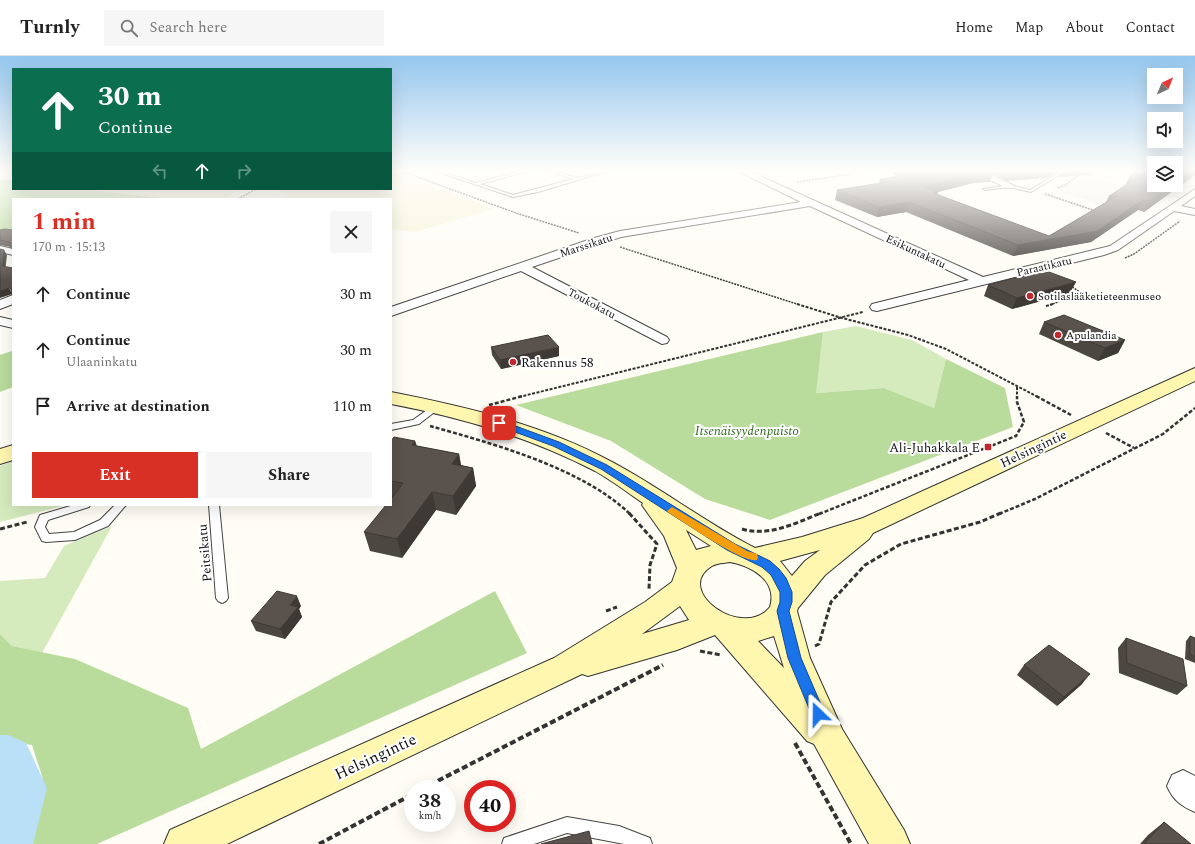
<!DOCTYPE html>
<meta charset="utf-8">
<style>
:root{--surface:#fff;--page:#f6f6f6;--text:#222;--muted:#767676;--line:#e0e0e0;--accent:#d93025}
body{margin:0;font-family:Spectral,serif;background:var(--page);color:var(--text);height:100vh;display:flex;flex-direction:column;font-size:15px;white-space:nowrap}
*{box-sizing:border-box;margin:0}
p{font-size:13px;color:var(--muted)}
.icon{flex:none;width:22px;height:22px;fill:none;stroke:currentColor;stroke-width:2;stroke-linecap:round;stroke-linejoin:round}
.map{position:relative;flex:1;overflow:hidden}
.panel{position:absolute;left:12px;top:142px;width:380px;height:308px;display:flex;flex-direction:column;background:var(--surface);border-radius:0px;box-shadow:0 4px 16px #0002}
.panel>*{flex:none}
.hud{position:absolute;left:12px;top:12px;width:380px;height:122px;border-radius:0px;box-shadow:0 4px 16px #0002;background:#0b6e4f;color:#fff;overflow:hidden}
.needle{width:26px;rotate:43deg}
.buttons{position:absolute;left:1147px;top:12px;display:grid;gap:8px}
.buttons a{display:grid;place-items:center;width:36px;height:36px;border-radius:0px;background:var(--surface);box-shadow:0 4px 16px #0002;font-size:20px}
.speed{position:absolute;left:404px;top:724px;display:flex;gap:8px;font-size:20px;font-weight:700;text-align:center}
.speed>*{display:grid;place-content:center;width:52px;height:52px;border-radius:50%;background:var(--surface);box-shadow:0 4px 16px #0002;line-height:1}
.speed small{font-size:10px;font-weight:400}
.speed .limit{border:6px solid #d22;background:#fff;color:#111}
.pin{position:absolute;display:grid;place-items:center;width:34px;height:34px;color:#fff;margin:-17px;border-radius:8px;box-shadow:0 2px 6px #0006}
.me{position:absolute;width:44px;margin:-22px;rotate:337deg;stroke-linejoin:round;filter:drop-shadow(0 0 3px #0008)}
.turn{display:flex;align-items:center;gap:14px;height:84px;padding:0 20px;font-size:18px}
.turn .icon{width:52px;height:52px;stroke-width:2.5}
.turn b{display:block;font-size:28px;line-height:34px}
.lanes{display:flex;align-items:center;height:38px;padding:0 20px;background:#0003;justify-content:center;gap:20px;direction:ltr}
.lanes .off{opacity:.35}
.round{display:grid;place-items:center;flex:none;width:42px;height:42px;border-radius:0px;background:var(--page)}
.overview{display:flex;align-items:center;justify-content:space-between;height:68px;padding:0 20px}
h1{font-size:24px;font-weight:700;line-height:30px;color:var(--accent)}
.primary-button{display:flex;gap:8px;margin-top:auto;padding:8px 20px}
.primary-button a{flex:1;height:46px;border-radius:0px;background:var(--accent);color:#fff;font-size:16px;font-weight:700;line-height:46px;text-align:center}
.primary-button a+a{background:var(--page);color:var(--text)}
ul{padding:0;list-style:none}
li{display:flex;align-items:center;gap:12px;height:56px;padding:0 20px}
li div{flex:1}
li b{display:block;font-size:15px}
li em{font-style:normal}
header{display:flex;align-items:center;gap:24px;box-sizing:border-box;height:56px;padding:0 20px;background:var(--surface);border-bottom:1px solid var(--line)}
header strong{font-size:19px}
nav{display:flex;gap:22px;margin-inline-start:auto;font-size:14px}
.search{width:280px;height:36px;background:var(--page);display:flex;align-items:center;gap:10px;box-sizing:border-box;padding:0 14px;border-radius:0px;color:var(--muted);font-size:15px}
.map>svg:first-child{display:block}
.farmland{fill:#f6f3d4}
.green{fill:#d5ebbd}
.forest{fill:#b9dc9c}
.plaza{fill:#f1ede2}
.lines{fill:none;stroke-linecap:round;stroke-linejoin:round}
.river{fill:#b9e0f7;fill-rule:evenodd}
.lane-casing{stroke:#444;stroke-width:2}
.street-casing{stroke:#444;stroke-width:2}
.secondary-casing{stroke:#333;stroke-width:2}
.path-far4{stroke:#333;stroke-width:1.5;stroke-dasharray:2 1;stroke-linecap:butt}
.path-far3{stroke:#333;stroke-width:2;stroke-dasharray:3 1.5;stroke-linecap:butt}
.path-far2{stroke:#333;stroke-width:2.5;stroke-dasharray:4 2;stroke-linecap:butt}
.path-far1{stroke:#333;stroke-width:3;stroke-dasharray:5 2.5;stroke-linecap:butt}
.path{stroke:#333;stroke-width:4;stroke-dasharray:6 3;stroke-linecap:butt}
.lane{fill:#fff;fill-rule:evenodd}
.street{fill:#fff;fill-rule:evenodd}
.secondary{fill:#fff6b0;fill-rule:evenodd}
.wall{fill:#4d4742}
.shaded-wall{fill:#3f3936}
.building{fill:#5a524d;stroke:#3f3936}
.route{fill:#1a73e8;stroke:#114b97}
.slow{fill:#f59e0b}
.poi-dot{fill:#c4262e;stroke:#fff;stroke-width:1.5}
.labels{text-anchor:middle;stroke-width:4;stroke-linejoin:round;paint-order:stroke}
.far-street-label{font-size:11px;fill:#111;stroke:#fff}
.far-poi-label{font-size:11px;fill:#111;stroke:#fff;text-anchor:start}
.poi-label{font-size:13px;fill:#111;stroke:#fff;text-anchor:start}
.park-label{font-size:13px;font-style:italic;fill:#2f6b1f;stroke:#fff}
.street-label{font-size:13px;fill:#111;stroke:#fff}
.near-street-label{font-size:16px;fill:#111;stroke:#fff}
</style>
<header>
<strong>Turnly</strong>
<div class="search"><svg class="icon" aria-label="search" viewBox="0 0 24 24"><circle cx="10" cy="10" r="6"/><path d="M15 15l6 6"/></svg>Search here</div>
<nav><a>Home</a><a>Map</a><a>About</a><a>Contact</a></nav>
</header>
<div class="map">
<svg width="1195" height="788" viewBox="0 0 1195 788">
<rect width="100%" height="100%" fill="#fffdf5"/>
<g class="farmland">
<path d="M391,115L494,153L414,176L391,173V143H279L290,140L272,133H391Z"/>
<path d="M83,133H242L223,143H168Z"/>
</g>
<g class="green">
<path d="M856,270L912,284L946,303L934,352L884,332L815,337L823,276Z"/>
<path d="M13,405V449H67L0,466V410Z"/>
<path d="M112,470L42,597L12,590L0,578V525L45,522L64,490Z"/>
</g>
<g class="forest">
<path d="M0,123L13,125V133H83L168,143H13V175L0,176Z"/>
<path d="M823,276L816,337L884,332L934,352L946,303L1005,332L1013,371L770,464L705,443L611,385L516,349Z"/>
<path d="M12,295L13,331L0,336V299Z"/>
<path d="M495,535L527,597L97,788H33L43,723L32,689L0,685V578L12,590L75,603L188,652L201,693Z"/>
</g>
<path class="plaza" d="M1077,120L1133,131L1104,149L1052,134Z"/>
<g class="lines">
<path class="river" d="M0,679H8L26,687L47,732L33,788H0Z"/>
<defs>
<g id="lane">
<path d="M435,115H441L475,127L522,115H529L480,128L513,139L573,123L548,115C558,115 567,120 576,121C586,123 598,115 608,115L538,136L513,141Z"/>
<path d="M1060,116L1063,117L1031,136L1010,131L985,134L983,133L1010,129L1030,134Z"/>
<path d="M434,349H437L441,351L419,368L391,374V368L413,364Z"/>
<path d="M74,449H90L89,451L48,464L45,471L49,478L74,476L100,464L115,449H126L108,470L75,484L46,486L42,485L35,471L40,459Z"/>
<path d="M209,449H219L228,542L226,545L222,547L218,545L216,542Z"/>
<path d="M567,761L619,770L650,782L652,788H624L567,777L534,788H502L504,782Z"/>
</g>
<g id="street">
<path d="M738,115H749L983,221L1110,190L1195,133V140L1181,150L1195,153V159L1174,155L1118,194L1104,199L877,255L872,254L870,251L872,248L969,224L810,150L621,181L532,211L667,281L669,284L667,287L662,288L521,215L391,260V251L594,182L620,175L801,146Z"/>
<path d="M971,115H982L1015,130L1013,132H1007Z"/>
<path d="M0,190L13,193V199L0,196Z"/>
<path d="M13,239V248L0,253V244Z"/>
<path d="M0,261L13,264V272L0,269Z"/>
<path d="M1183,714L1195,720V756C1181,750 1173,744 1167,730L1172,719Z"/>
</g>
<g id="secondary">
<path d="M1195,312V325L873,477L869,483L825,519L798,552L797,555L810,602L842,673L904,774L910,788H869L814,688L807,685L715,579L677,594L588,620L582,618L227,788H164L170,774L554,602L645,546L672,526L677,512L664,480L642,449L643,447C627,436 611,424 595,415C529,381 463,362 391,348V336C467,351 544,369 612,406C661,432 706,467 755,492L802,481L863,462ZM686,474L711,490L696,494ZM820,494L805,505L792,520L780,505ZM730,506C752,510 778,525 770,551C743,585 672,534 712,510C717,507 724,507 730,506ZM680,550L689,564L642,578ZM774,580L784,612L758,585Z"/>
<path d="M13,389V404L0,408V393Z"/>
</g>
</defs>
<use href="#lane" class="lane-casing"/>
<use href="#street" class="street-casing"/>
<use href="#secondary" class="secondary-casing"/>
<g class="path-far4">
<path d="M401,115L516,157L579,177"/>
<path d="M797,126L851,118L859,115"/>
<path d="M1058,132L1067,128L1077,120L1074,115"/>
<path d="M1045,138L1096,155"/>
<path d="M238,143L256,133"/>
<path d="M620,191L800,249"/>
<path d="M1125,202L1134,198L1180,165"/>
<path d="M1050,249L1081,237L1071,230"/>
</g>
<g class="path-far3">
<path d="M797,248L842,262L908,279L946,293L1038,341"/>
<path d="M1046,250L1053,248"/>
<path d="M1017,331V341"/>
<path d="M519,341L863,256"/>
</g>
<g class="path-far2">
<path d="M1036,340L1071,359"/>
<path d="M489,349L523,340"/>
<path d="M430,370C494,388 582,412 630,458"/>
<path d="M1106,377L1134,392"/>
<path d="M819,458L1016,380L1024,366L1017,346V340"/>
<path d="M999,458L1035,443L1163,378L1195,352"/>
</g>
<g class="path-far1">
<path d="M629,457L657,488L650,509L649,533"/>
<path d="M0,473L27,466"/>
<path d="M742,473C769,481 796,467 821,457"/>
<path d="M606,555L617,551"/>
<path d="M815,590L819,588L831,546L865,509L901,488L980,466L1001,457"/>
<path d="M700,595L721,599"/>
</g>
<g class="path">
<path d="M795,687L851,788"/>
<path d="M422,733L663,609"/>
<path d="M319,788L413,738"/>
</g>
<use href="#lane" class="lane"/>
<use href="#street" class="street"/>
<use href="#secondary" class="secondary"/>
</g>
<g class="wall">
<path d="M893,115H1060L1047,122L1007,125L993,118L990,126L973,127L938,136L937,138L1049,180L1106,146L1125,130L1129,121L1195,115V119L1144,156L1138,154L1091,186L1013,200L906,156L877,161L835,144L837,134L879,127L880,123L898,121L893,118Z"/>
<path d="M1061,115H1093L1091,119L1058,121Z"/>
<path d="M0,174H13V194L11,191L0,189Z"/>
<path d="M988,229L1070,237L1012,253L984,240Z"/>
<path d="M1044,266L1125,284L1118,297L1098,305L1039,278Z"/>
<path d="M491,291L559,300L501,313L492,299Z"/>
<path d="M391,385H415L417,390L459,398L461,409L473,412L476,430L456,459L436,454L402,502L370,495L364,476L391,449Z"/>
<path d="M301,550L299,553L302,561L285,583L256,575L251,565Z"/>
<path d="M1190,580L1195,582V607L1185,603L1186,585Z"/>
<path d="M1126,582L1187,630L1177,639L1119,617L1118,592Z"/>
<path d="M1024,609L1082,628L1057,650L1017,619Z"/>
<path d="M1164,766L1191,788H1140L1148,779Z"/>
</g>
<g class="shaded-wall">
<path d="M1050,115H1060L1047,122Z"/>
<path d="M1193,115H1195V119L1144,156L1149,145L1173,129H1176V127Z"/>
<path d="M976,117L973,127L938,136L935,146L924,131Z"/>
<path d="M1109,140H1117L1104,150Z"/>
<path d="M1143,144L1138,154L1091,186L1013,200L1018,189L1097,175Z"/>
<path d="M909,146L906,156L877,161L879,151Z"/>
<path d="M4,194L7,199L5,216L2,210Z"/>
<path d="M1076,226L1070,237L1012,253L1017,242Z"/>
<path d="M9,232L12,238L0,242V235Z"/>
<path d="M1125,284L1118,297L1098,305L1105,292Z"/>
<path d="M559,291V300L501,313L500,304Z"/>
<path d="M415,385L419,403L412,389Z"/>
<path d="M459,398L462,416L452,408Z"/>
<path d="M473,412L476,430L456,459L453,440Z"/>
<path d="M432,436L436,454L402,502L397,483Z"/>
<path d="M297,540L301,550L299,553L302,561L285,583L280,573L290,549Z"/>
<path d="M1090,618L1082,628L1057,650L1064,641Z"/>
</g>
<g class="building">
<path d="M908,115H990L993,116L976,117L924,131L938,136L933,137L1049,180L1117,140H1109L1137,122L1129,121L1135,115H1154V129H1173L1149,145L1143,144L1097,175L1018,189L909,146L879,151L837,134L888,126L880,123L914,118Z"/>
<path d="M1176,115H1193L1176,127Z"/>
<path d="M5,173L13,174V192H11L10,186L0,184V174Z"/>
<path d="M0,193L4,194L2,210L13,212V239L11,238V233L9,232L0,235Z"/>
<path d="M1037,216L1041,218L1049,216L1076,226L1017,242L988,229Z"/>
<path d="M1064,259L1125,284L1105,292L1044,266Z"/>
<path d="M548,279L559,291L500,304L491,291Z"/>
<path d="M394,381L415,385L412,389L459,398L452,408L473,412L453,440L432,436L397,483L364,476L386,449H391V443L403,427L391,425V385Z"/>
<path d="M277,535L297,540L290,549L298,551L280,573L251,565Z"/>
<path d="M1190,580L1195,582V601L1190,598Z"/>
<path d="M1126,582L1183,603L1187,630L1127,607Z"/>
<path d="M1049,589L1090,618L1064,641L1024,609Z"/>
<path d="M1164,766L1191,788H1144Z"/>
<path d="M589,775L592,788H541Z"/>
</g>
<linearGradient id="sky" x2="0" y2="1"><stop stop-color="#95c6ee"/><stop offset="0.51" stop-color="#fffefa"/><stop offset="1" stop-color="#fffefa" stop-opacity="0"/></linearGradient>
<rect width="1195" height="225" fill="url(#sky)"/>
<path class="route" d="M496,365H502L559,386L607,409L735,488L770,505L779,513L786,522L792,536V546L789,555L801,602L825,658L823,662L818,664L813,662L788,602L777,555L780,546V536L771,519L762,511L727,494L601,413L553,390L496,369Z"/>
<path class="slow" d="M672,451L747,495L757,498L758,501L757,504C743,508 684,466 669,457L667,455Z"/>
<g class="poi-dot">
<circle cx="1030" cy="240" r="4"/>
<circle cx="1058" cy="279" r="4"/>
<circle cx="513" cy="306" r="4"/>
<rect x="984" y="387" width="8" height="8" rx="2"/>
</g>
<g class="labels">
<g class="far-street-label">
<text transform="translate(586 189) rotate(-18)" y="4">Marssikatu</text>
<text transform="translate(916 195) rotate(25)" y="4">Esikuntakatu</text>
<text transform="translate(1044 210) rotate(-13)" y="4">Paraatikatu</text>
<text transform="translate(592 247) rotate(28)" y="4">Toukokatu</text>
</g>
<g class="far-poi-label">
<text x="1038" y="244">Sotilaslääketieteenmuseo</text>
<text x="1066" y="283">Apulandia</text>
</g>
<g class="poi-label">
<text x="521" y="311">Rakennus 58</text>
<text x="980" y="396" text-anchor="end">Ali-Juhakkala E</text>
</g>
<g class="park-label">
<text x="747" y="379">Itsenäisyydenpuisto</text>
</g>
<g class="street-label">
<text transform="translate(1033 392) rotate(-25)" y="5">Helsingintie</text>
<text transform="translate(204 497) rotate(-95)" y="5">Peitsikatu</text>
</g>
<g class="near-street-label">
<text transform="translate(375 700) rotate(-25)" y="6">Helsingintie</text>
</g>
</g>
</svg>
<div class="buttons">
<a><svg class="needle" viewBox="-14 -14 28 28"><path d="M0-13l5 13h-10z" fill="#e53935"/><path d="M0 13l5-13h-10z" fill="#767676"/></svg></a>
<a><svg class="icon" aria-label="sound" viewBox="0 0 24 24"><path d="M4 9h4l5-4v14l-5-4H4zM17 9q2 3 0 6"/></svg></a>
<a><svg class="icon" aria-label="layers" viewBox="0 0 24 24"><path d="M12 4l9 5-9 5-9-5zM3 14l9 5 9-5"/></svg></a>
</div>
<div class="speed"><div>38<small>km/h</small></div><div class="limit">40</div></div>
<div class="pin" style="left:499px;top:367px;background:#d93025"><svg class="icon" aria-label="arrive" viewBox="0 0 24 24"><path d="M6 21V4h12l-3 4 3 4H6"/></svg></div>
<svg class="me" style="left:818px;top:658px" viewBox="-20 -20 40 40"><path d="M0-17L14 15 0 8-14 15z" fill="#1a73e8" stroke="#fff" stroke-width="4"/></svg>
<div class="hud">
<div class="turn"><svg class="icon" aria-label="ahead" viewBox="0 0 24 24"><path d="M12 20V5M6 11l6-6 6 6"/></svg><div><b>30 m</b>Continue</div></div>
<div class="lanes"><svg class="icon off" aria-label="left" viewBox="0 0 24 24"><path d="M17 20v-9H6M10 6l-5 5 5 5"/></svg><svg class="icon" aria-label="ahead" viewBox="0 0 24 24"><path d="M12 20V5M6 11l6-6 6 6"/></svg><svg class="icon off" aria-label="right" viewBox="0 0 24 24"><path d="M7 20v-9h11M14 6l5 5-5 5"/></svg></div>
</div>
<section class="panel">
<div class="overview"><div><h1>1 min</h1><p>170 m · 15:13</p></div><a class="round"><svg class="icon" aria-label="close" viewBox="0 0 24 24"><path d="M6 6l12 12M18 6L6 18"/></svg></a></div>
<ul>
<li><svg class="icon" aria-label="ahead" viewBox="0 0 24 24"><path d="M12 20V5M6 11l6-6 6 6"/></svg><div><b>Continue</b></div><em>30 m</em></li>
<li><svg class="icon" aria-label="ahead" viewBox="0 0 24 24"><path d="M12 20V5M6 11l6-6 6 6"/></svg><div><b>Continue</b><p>Ulaaninkatu</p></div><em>30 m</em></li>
<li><svg class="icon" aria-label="arrive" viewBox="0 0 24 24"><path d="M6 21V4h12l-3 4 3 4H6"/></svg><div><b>Arrive at destination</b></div><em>110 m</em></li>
</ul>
<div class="primary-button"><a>Exit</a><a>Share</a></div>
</section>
</div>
